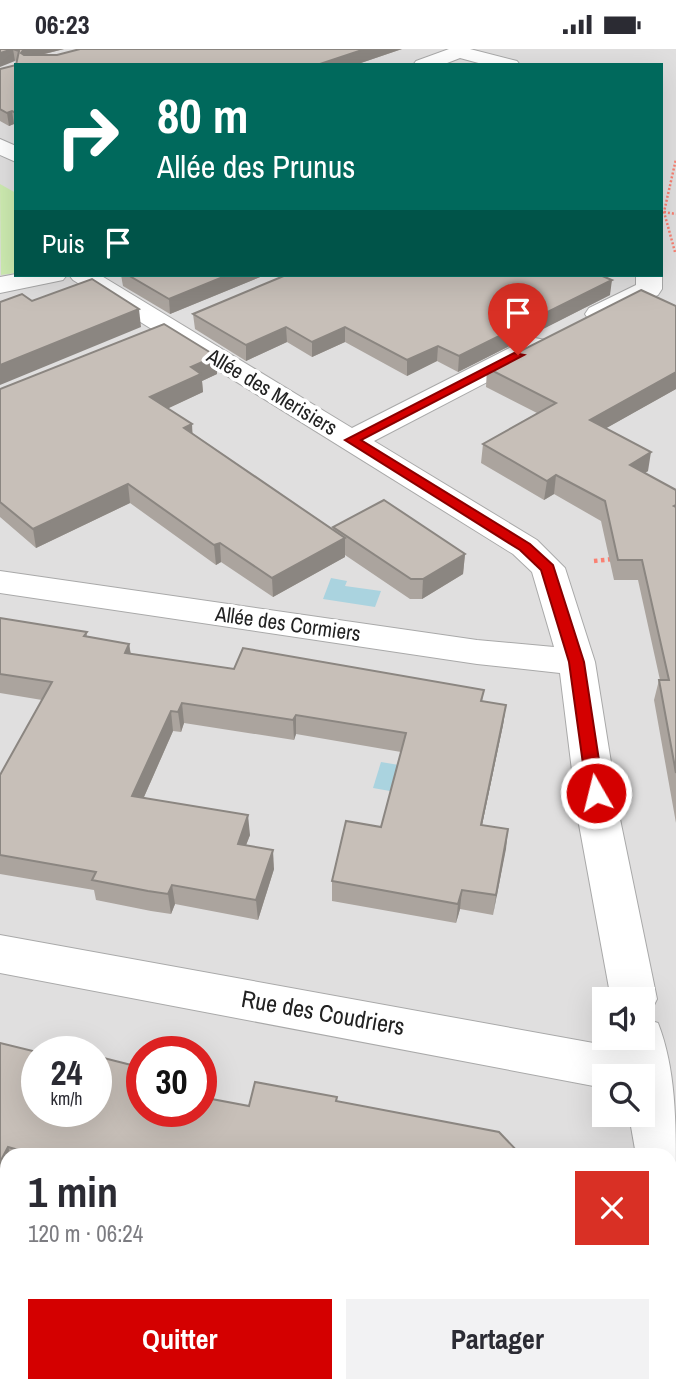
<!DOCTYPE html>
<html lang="fr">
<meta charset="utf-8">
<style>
:root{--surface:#fff;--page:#f2f2f3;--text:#2b2b33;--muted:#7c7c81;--accent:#d40000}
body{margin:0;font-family:"Archivo Narrow",sans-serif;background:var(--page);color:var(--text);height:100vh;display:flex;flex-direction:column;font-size:26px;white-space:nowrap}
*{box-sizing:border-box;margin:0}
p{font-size:23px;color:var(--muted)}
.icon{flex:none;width:38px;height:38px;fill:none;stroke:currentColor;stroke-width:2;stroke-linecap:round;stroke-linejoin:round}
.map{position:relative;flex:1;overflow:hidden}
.side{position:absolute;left:0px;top:1099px;width:677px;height:245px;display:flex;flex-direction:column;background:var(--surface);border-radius:21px 21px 0 0;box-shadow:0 7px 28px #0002}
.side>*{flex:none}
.hud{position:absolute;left:14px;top:14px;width:649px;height:214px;border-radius:0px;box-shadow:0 7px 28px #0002;background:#00695c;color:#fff;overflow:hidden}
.tools{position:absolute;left:592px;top:938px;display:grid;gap:14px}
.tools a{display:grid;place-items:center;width:63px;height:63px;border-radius:0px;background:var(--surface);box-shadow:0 7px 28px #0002;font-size:35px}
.speed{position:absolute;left:21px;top:987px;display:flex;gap:14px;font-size:35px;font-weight:700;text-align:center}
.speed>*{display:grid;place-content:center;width:91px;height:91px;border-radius:50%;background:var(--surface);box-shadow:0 7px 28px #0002;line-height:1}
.speed small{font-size:18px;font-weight:400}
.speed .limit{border:10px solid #d22;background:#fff;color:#111}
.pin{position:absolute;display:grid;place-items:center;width:60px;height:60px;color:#fff;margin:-72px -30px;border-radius:50% 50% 50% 0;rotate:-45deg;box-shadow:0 0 7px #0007}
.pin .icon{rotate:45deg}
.me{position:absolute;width:77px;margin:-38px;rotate:352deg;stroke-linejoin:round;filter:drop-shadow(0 0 5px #0008)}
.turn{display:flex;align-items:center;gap:24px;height:147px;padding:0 28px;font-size:32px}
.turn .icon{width:91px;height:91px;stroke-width:2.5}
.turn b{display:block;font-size:49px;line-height:60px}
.then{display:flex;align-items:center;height:66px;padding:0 28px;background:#0003;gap:14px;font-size:26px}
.round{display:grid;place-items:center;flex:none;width:74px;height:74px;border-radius:0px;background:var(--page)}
.head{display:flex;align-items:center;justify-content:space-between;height:119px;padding:0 28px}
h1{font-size:42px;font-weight:700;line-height:52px}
.cta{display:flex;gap:14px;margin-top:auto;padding:14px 28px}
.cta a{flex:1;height:80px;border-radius:0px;background:var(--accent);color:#fff;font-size:28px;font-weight:700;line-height:80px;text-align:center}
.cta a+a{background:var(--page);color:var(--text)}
.status{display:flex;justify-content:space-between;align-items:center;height:49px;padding:0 35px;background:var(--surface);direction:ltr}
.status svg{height:19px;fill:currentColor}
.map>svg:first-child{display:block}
.residential{fill:#e0dfdf;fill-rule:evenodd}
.grass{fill:#cdebb0}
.water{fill:#aad3df}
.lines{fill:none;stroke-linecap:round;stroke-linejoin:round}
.street-casing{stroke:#a9a9a9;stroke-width:2}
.path-far1{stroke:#fa8072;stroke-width:2.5;stroke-dasharray:2 2;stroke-linecap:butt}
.path{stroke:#fa8072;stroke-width:4.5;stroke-dasharray:3.5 3.5;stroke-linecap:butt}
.street{fill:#fff;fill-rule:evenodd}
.wall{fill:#aba49e}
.shaded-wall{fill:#8b8681}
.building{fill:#c7bfb8;stroke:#8b8681;stroke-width:2}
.route{fill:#d40000;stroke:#8a0000;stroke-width:2}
.labels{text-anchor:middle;stroke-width:7;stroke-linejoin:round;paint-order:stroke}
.street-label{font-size:21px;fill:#222;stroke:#fff}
.near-street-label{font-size:24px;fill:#222;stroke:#fff}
</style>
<div class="status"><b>06:23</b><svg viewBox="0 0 49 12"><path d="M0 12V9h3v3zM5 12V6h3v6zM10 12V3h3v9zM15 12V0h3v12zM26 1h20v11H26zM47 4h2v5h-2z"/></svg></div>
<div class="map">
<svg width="676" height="1344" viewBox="0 0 676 1344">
<rect width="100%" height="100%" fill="#f2efe9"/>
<path class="residential" d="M0,0H676V1344H0ZM16,16H662V226H16ZM604,950H642V989H604ZM37,1003H96V1062H37ZM142,1003H201V1062H142ZM604,1027H642V1066H604ZM7,1106H670V1337H7Z"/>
<path class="grass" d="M0,135L16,144V224L1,226Z"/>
<g class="water">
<path d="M331,529L347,532L345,537L381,542L375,558L323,550Z"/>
<path d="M381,713L453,725L446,752L373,739Z"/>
</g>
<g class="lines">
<defs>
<g id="street">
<path d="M449,0H470L517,12L520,16H486L460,9L442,16H413L416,12Z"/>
<path d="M0,90L16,97V113L0,106Z"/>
<path d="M16,225V226H67L63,231L0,244V228Z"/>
<path d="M69,226H100L352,379L525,291L535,289L545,291L549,297L545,303L374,392L537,491L565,519L595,613L620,770L657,950L650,964L642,967V950H611L578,770L560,624L477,615L0,544V522L477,591L554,598L532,523L513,505L73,231Z"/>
<path d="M636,226L662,225V240L658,246C638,255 611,276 589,271L585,265L589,259L636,236Z"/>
<path d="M0,886L610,997H618L617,989H642V969L658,974C676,1020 676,1074 676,1124L670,1126V1106H636L629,1066H642V1027H604V1039L0,924Z"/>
<path d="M670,1138L676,1140V1222L670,1220Z"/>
</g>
</defs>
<use href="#street" class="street-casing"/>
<g class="path-far1">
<path d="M664,163L676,165"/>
<path d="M675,203L664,163L676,110"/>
</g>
<path class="path" d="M594,512L613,510"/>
<use href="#street" class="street"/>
</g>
<g class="wall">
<path d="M0,0H64L41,6H57L80,0H402L355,16L17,13Z"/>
<path d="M16,16V76L14,75L9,77L0,72V20Z"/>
<path d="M121,226H265L170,265L123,237Z"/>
<path d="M610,246L458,323L437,312L407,327L345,293L312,308L287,293L246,312L195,280L193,265Z"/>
<path d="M676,257V340L606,379L648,422L645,424L676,441V774L654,651L659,631H660L638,531H614L601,472L554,445L544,451L481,414L483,395L537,364L486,338L487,319Z"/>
<path d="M216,307L217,325L202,332L203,343L168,359L192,384L333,481V478L465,505L463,525L422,550H410L345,506V508L273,548L221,513L216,516L130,454L36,499L0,468V340Z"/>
<path d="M0,569L87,583V588L129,595L131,605L234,620L484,641L482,652L506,656L503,676L482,776L508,780L493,866L460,860L456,874L332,852V832L381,778L401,703L296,685L294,691L184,674L181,683L173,682L144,748L250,786L246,796L274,820L258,871L175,855L171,865L151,862L96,851L94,841L0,825V726L42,651L0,644Z"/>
<path d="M0,994L37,1062L139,1018L142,1034V1062L337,1053L521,1106H7V1129L0,1143Z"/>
</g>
<g class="shaded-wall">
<path d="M13,0L15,12L0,18V4Z"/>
<path d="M24,0H64L28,9L21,4Z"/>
<path d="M365,0H402L355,16H317Z"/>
<path d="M12,62L14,75L9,77L7,64Z"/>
<path d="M228,226H265L170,265L169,250Z"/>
<path d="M612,231L610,246L458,323L459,307Z"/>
<path d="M139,260L141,278L0,336V316Z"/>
<path d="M286,278L287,293L246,312V296Z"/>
<path d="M345,278V293L312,308V293Z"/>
<path d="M438,297L437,312L407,327V311Z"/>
<path d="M216,307L217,325L202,332L203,343L152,367L150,348L191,318Z"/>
<path d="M676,323V340L587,390L590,371Z"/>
<path d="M192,375L193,394L184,379Z"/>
<path d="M651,403L648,422L626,435L630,416Z"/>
<path d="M556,426L554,445L544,451L547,432Z"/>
<path d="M128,435L130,454L36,499L33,480Z"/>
<path d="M345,489V508L273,548L272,529Z"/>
<path d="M220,494L221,513L216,516L214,496Z"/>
<path d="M465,505L463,525L422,550L423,530Z"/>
<path d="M129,595L132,615L125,604Z"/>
<path d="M182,654L184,674L181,683L178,663Z"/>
<path d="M506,656L503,676L478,795L481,776Z"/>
<path d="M171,662L173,682L136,766L132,747Z"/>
<path d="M296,666V685L294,691L293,671Z"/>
<path d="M248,766L250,786L239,814L238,795Z"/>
<path d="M508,780L506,800L493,866L496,846Z"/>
<path d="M273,801L274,820L258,871L256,851Z"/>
<path d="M172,836L175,855L171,865L168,845Z"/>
<path d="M462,841L460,860L456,874L458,855Z"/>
<path d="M139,1018L142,1034V1037L131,1034Z"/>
<path d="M8,1098L11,1106H7V1129L0,1143V1113Z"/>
<path d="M178,1337H187L185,1344H176Z"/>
</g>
<g class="building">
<path d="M0,0H13L0,4Z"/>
<path d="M13,0H24L21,4L24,6H57L80,0H365L317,16H16L19,2Z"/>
<path d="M16,16V64L12,62L7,64L0,60V20Z"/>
<path d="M128,226H228L169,250Z"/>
<path d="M286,226H600L612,231L459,307L438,297L407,311L345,278L312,293L286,278L246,296L193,265Z"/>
<path d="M92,230L139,260L0,316V253L22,245L32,252Z"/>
<path d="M641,241L676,257V323L590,371L651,403L630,416L676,441V456L674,457L676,458V724L659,631H669L642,511H618L605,452L556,426L547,432L483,395L556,354L487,319Z"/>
<path d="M164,275L216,307L191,318L201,325L150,348L192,375L184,379L345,489L272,529L220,494L214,496L128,435L33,480L0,453V340Z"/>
<path d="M384,451L465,505L423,530H411L333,478Z"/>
<path d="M0,569L87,583L84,587L129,595L125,604L234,620L243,599L484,641L481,652L506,656L481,776L508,780L496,846L462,841L458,855L332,832L346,772L381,778L406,684L296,666L293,671L182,654L178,663L171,662L132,747L248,766L238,795L273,801L256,851L172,836L168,845L148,842L92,831L96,823L0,806V726L52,633L0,625Z"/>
<path d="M0,994L37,1003V1062H96V1007L139,1018L131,1034L142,1036V1062H201V1048L249,1057L255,1033L337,1048L336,1052L499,1083L521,1106H36L8,1098L0,1113Z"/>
<path d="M0,1301L7,1303V1337H178L176,1344H0Z"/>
</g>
<path class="route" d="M514,304L524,306L361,391L530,495L553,516L584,613L604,744L596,750L587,744L569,613L541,521L520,501L345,391Z"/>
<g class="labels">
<g class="street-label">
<text transform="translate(272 343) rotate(31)" y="7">Allée des Merisiers</text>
<text transform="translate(288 575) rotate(8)" y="7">Allée des Cormiers</text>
</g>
<g class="near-street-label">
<text transform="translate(323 964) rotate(10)" y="8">Rue des Coudriers</text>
</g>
</g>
</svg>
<div class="tools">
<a><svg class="icon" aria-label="sound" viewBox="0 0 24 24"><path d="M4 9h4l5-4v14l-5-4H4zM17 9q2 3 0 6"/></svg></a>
<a><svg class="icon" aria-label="search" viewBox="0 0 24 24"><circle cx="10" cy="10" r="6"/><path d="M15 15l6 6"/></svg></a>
</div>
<div class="speed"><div>24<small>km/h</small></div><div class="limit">30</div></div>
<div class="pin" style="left:518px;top:306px;background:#d93025"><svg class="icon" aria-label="arrive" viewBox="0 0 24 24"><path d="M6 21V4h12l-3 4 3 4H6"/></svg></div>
<svg class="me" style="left:596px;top:744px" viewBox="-20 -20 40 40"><circle r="17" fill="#d40000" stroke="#fff" stroke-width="3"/><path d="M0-11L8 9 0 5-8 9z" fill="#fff"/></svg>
<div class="hud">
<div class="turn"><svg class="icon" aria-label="right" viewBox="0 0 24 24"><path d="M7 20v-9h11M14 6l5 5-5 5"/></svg><div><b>80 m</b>Allée des Prunus</div></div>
<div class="then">Puis<svg class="icon" aria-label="arrive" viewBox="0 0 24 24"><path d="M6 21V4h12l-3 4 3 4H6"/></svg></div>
</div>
<section class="side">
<div class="head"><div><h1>1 min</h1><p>120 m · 06:24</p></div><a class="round" style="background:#d93025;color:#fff"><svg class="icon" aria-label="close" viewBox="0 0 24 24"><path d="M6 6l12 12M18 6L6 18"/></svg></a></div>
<div class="cta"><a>Quitter</a><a>Partager</a></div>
</section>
</div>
